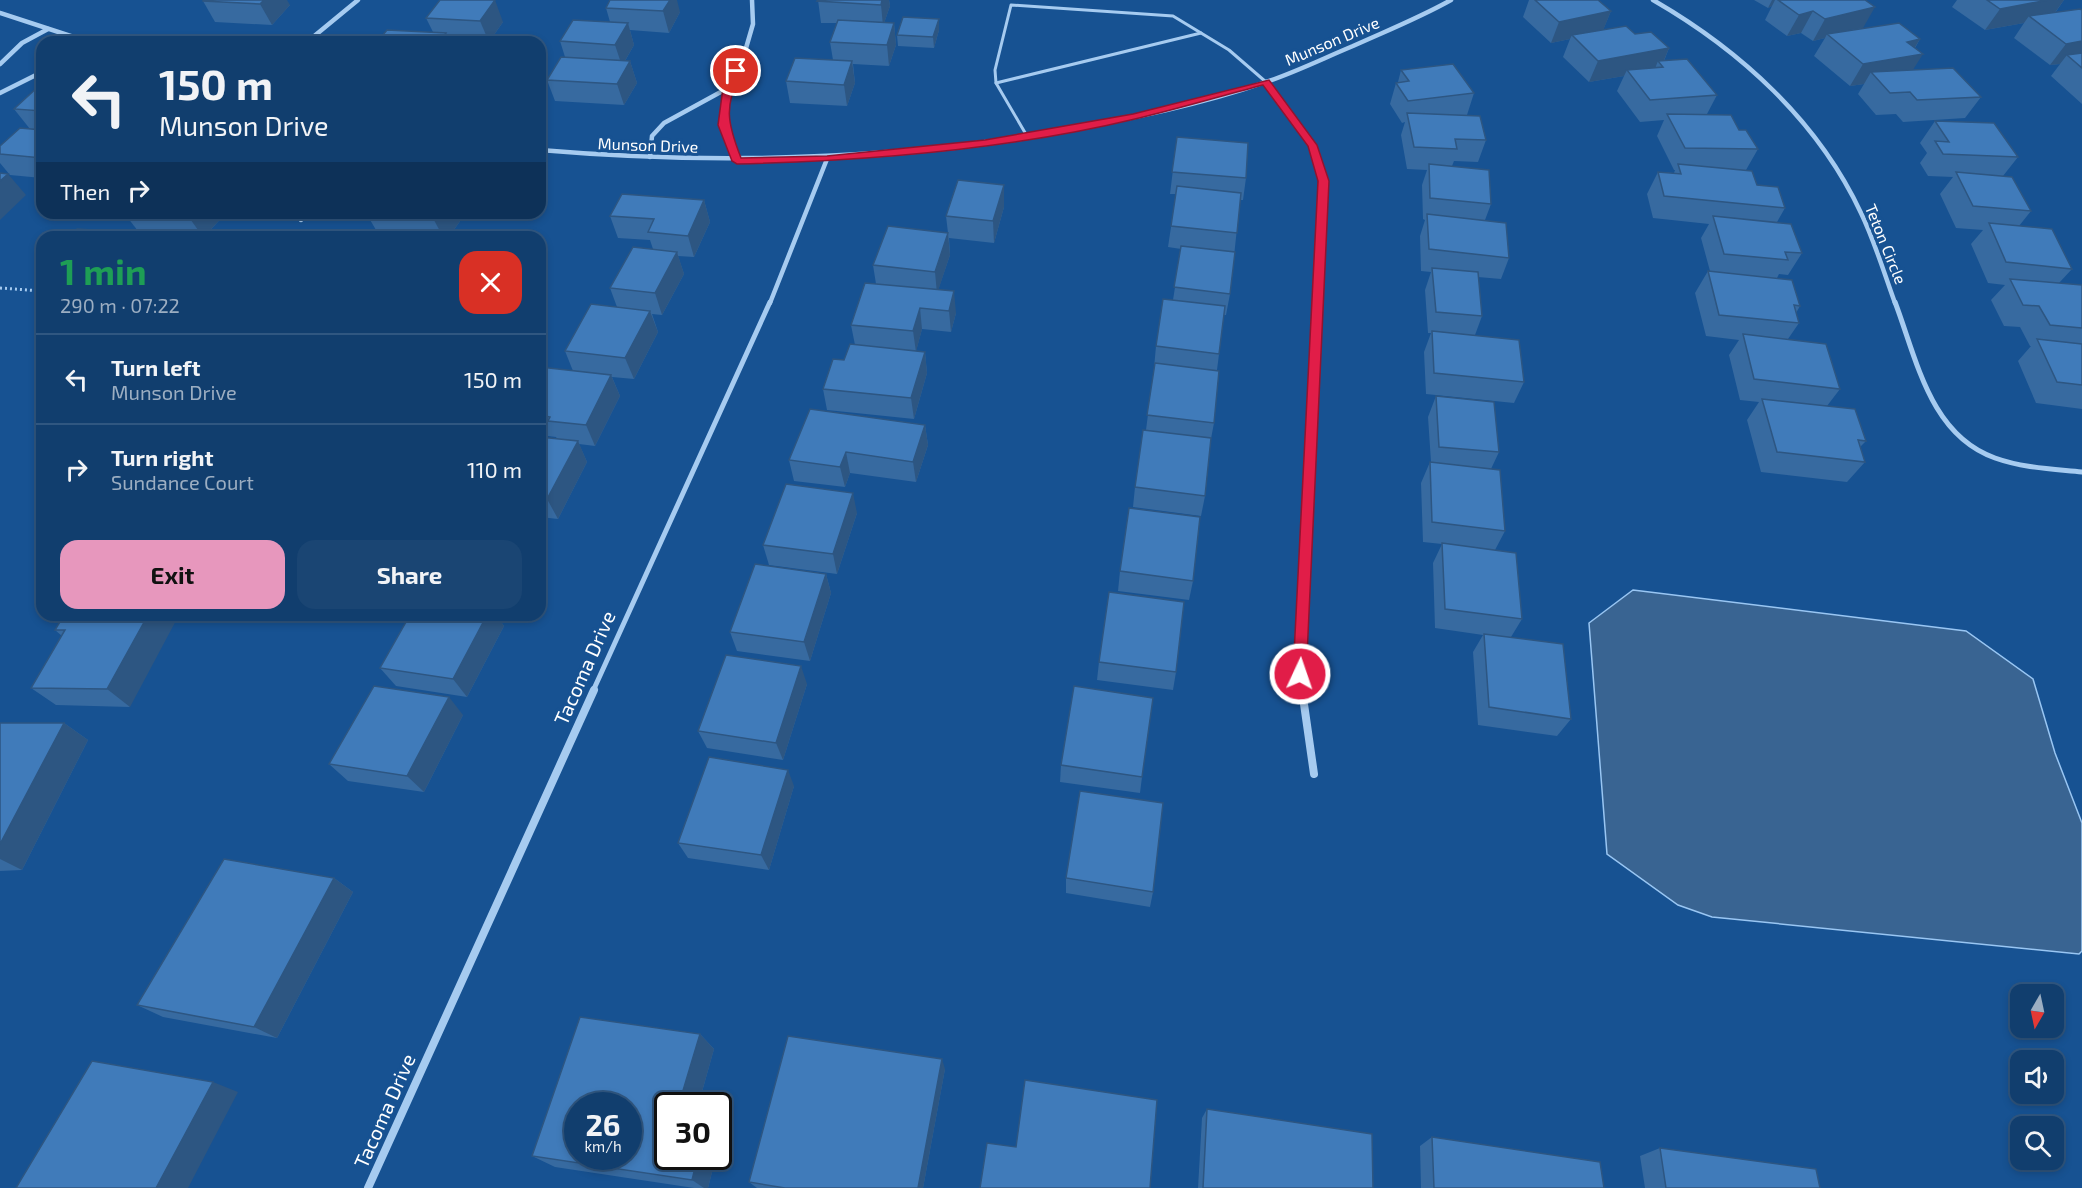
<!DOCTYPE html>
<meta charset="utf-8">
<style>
:root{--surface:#113e6e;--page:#1a4573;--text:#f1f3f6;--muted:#9caec2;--line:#305781;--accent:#e797bd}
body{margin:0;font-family:"Exo 2",sans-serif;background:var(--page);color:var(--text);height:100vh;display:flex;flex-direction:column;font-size:22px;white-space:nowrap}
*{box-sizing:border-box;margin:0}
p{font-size:20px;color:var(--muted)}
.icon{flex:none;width:33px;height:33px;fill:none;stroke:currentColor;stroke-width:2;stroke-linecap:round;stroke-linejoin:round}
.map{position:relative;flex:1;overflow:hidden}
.details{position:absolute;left:36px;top:231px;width:510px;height:390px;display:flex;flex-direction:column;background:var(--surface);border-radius:18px;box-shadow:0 3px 9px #0003,0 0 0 2px var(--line)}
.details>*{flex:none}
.top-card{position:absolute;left:36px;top:36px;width:510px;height:183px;border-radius:18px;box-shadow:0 3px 9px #0003,0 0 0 2px var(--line);background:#113e6e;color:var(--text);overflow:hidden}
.needle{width:39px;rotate:189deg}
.fabs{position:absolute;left:2010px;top:984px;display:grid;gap:12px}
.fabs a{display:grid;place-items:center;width:54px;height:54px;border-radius:12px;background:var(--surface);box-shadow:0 3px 9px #0003,0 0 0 2px var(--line);font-size:30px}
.speed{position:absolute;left:564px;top:1092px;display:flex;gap:12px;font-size:30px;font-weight:700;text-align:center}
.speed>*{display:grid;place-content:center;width:78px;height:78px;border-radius:50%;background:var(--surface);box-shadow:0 3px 9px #0003,0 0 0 2px var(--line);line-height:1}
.speed small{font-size:15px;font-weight:400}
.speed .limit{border:3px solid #111;border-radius:9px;background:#fff;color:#111}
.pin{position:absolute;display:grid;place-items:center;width:51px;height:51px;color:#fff;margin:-26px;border:3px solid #fff;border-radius:50%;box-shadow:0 2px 6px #0007}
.me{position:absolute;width:66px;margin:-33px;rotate:3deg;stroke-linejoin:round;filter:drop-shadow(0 0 4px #0008)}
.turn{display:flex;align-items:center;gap:21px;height:126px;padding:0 24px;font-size:27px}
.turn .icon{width:78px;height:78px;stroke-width:2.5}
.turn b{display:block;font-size:42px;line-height:51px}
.then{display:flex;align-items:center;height:57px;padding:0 24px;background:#0003;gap:12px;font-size:22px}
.round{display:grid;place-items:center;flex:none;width:63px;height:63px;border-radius:18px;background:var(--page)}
.summary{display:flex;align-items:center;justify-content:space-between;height:102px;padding:0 24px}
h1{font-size:36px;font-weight:700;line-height:45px;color:#1e9e55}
.cta{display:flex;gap:12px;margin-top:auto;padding:12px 24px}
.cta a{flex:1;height:69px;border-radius:18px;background:var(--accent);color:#111;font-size:24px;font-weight:700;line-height:69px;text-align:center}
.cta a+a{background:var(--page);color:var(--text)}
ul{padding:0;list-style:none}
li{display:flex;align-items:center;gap:18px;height:90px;padding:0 24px;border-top:2px solid var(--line)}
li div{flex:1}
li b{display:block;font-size:22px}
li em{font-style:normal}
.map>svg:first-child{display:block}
.water{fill:#396492;stroke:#99c6f3;stroke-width:1.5}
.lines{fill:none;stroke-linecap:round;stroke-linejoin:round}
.path{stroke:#a6cbf0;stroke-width:3;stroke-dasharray:2 3;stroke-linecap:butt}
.service{stroke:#a6cbf0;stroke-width:3}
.minor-far2{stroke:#a6cbf0;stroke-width:4.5}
.minor-far1{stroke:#a6cbf0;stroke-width:5}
.minor{stroke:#a6cbf0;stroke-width:8}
.wall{fill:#376aa0}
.shaded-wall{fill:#2d5682}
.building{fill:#407bba;stroke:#2d5682;stroke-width:1.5;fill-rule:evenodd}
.route{fill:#e11d48;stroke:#92132f;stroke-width:1.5}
.labels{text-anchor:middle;stroke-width:6;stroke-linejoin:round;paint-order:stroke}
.far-street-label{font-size:16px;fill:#fff;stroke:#175292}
.street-label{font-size:20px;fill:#fff;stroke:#175292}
</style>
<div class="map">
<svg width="2082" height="1188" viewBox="0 0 2082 1188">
<rect width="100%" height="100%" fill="#175292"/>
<path class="water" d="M1633,590L1966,631L2033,679L2055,753L2082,823V951L2079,954L1712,917L1678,905L1607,854L1589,623Z"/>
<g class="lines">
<path class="path" d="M0,288L42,291"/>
<g class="service">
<path d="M996,83L1201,33"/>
<path d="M1027,136L996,83L995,70L1011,5L1173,16L1229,50L1266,82"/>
</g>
<g class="minor-far2">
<path d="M1653,0C1740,50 1818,121 1861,213C1875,242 1884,273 1895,303"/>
<path d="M0,13L89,42"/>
<path d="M307,42L358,0"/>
<path d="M0,64L22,43L48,29"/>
<path d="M1266,82L1313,145L1323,181L1317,303"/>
<path d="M0,93L42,72"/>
<path d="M540,150C715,165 887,160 1060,131C1130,119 1200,105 1266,82C1296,72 1324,58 1353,46C1386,31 1419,18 1451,0"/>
<path d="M650,157L652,136L664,123L728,88"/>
<path d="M737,161L723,125L728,88L744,55L753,24L752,0"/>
<path d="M301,220L302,213"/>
<path d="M770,303L827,159"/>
</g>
<g class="minor-far1">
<path d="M1895,302C1917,360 1930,435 1995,458C2023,468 2053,469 2082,472"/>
<path d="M593,691L770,302"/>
<path d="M1302,691L1300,674L1317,302"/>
</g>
<g class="minor">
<path d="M1302,690L1314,774"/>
<path d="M368,1188L594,690"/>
</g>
</g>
<g class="wall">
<path d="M818,0H889L890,6L884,23H894L896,45L889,66L853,64L855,83L847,106L790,103L786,81L833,60L830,42L837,23H821Z"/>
<path d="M1529,0H1598L1611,11L1603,30L1635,34L1669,48L1664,61L1717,95L1707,114L1739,130L1758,149L1746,170L1757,185L1785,208L1777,222L1802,253L1788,275L1779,274L1777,278L1800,306L1796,313L1799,323L1788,339L1840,389L1827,406L1866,441L1860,447L1865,462L1847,482L1761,472L1747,420L1759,402L1740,400L1729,355L1739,340L1706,336L1695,293L1708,271H1710L1701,238L1709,224L1653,218L1647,194L1658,172L1674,173L1675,170H1674L1657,136L1664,120L1640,122L1617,91L1624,76L1589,82L1563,57L1570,39L1551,43L1523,17Z"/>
<path d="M1754,0H1865L1863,28L1920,39L1915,48L1913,70L1981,97L1965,118L1903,122L1896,114L1876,115L1858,94L1864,84L1850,86L1814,56L1825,38L1813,41L1801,33L1787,36L1765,20L1772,6L1768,8Z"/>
<path d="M1957,0H2064L2055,13L2082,10V104L2051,76L2060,64L2050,65L2014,38L2024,23L1985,30L1952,7Z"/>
<path d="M203,1L290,5L272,25L215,22Z"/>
<path d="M606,8L680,12L669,33L630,30L634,45L625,61H630L637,83L624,105L555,101L547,80L565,57L560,41L610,22Z"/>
<path d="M426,18L503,22L489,42H483L449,40L433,32Z"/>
<path d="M939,19V30L934,48L898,46L897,35Z"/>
<path d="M1401,70L1474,93L1467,115L1462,116L1486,140L1478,162L1454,161L1452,166L1491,204L1485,220L1509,258L1501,279L1478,277L1482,316L1475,335L1524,382L1514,403L1426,394L1424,352L1431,333H1428L1425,290L1431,272L1421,271L1420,236L1425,220L1423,219L1422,185L1427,170L1407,169L1401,135L1405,122L1402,123L1390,104L1396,83L1398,82Z"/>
<path d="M42,85V178L10,175L0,163V146L30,129L14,109Z"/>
<path d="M1935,121L2018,157L2003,176L2031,211L2019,226L2072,269L2059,283L2082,285V409L2036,403L2018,361L2031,346H2030L2020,327L2004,326L1991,300L2005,285L1988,283L1971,244L1983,230L1956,228L1940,194L1953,177L1928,176L1920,163L1927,153L1920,143Z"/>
<path d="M1177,137L1246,178L1243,200H1240L1230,294L1226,315H1224L1217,370L1214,423L1210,444L1205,496L1201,516L1133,507L1135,487L1146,430L1154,368L1156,346L1173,300L1181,249L1168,247L1176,194H1170Z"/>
<path d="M1004,185V207L994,243L949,238L950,255L938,290L956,313L951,332L922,329L916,351L925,352L927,373L914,419L827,410L823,389L844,360L855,345L851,325L876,284L873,265L948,233L946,216Z"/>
<path d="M704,200L710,222L694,257L678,256L684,274L662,315L652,314L658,332L634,379L612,377L620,396L595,446L579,444L587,462L558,519L540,517V437L557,439L556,437L540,435V367L573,371L565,351L617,307L610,288L653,249L650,240L618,238L610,216Z"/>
<path d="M124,213H226L204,237H192L138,231Z"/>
<path d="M366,213L465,214L449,237H397L379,235Z"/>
<path d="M1436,396L1499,452L1491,469L1505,531L1495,550L1522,619L1511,637L1571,719L1557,736L1478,725L1473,652L1483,635L1435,628L1433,563L1442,544L1423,542L1421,483L1430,462H1431L1428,417Z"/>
<path d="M925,425L928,445L916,482L850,473L845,487L794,481L789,460Z"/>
<path d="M857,513L837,574L769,565L763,545Z"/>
<path d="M1120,571L1193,581L1189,600L1118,591Z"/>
<path d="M826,574L831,593L810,661L737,651L730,632Z"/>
<path d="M64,615L130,707L56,705L31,688L62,636L55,630Z"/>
<path d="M410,615H496L504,626L467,697L396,686L380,668Z"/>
<path d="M1099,662L1176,672L1173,690L1097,680Z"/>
<path d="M807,684L783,760L707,748L698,731Z"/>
<path d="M463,715L424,792L348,781L329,764Z"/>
<path d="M0,723H64L88,740L22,870L0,871Z"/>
<path d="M1061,765L1142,777L1140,793L1060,782Z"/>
<path d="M794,786L769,870L688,858L678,843Z"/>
<path d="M334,878L353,892L277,1038L163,1017L137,1005Z"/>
<path d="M1066,878L1153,892L1150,907L1066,893Z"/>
<path d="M700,1034L714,1049L698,1106H668V1156H716L708,1188H694L555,1167L532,1156Z"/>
<path d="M945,1069L923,1188H757L749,1182Z"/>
<path d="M1207,1109L1373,1188H1198L1202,1118Z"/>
<path d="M1432,1137L1604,1188H1421L1420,1146Z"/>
<path d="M1660,1148L1820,1188H1645L1640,1156Z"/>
</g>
<g class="shaded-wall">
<path d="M264,0H287L290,5L272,25L260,4Z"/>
<path d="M495,0L503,22L489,42L480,21Z"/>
<path d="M670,0H677L680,12L669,33L663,11Z"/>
<path d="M882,0H889L890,6L883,26L881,5Z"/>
<path d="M1772,0H1775L1772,6L1768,8Z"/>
<path d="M2048,0H2064L2051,18L2029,16L2024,23L1985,30L2000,9Z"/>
<path d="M1875,7L1863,28L1827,34L1825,38L1813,41L1825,19Z"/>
<path d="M1611,11L1602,33L1572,35L1570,39L1551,43L1559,22Z"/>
<path d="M1813,11L1801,33L1787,36L1799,15Z"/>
<path d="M939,19V30L934,48L933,37Z"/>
<path d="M628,23L634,45L622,66L615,45Z"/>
<path d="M894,23L896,45L889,66L887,45Z"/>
<path d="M446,33L450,42H440Z"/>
<path d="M1920,39L1909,57L1923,54L1909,76L1871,72L1864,84L1850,86L1863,64L1907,42Z"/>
<path d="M2082,41V60L2067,55L2060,64L2050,65L2066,44Z"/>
<path d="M1669,48L1662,65L1658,61L1654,71L1627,70L1624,76L1589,82L1598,61Z"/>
<path d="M630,61L637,83L624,105L617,84Z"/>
<path d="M852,61L855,83L847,106L844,85Z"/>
<path d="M8,174L26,195L0,220V181Z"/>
<path d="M1004,185V207L994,243L993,221Z"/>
<path d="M704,200L710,222L694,257L688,236Z"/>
<path d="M191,213H226L204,237H203L188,216Z"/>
<path d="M439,213L465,214L449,237H443L434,220Z"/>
<path d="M948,233L950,255L937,294L935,272Z"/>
<path d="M677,252L684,274L662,315L655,293Z"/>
<path d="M954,291L956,313L951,332L949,311Z"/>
<path d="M920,308L922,329L916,352L913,331Z"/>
<path d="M650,311L658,332L634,379L625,358Z"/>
<path d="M925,352L927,373L914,419L911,398Z"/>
<path d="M611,375L620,396L595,446L586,425Z"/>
<path d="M925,425L928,445L916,482L913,462Z"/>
<path d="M578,441L587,462L558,519L547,499Z"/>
<path d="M846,452L850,473L845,487L840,467Z"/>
<path d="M853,493L857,513L837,574L833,554Z"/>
<path d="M540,528L546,538L540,550Z"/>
<path d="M826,574L831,593L810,661L804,642Z"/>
<path d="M148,615H179L130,707L107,689Z"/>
<path d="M487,615H496L504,626L467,697L453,679Z"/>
<path d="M801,666L807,684L783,760L776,743Z"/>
<path d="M449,697L463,715L424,792L407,776Z"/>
<path d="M64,723L88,740L22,870L0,859V844Z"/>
<path d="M788,770L794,786L769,870L761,855Z"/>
<path d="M334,878L353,892L277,1038L254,1027Z"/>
<path d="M700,1034L714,1049L698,1106H681L679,1104Z"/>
<path d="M942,1059L945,1069L923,1188H918Z"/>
<path d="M213,1082L238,1092L188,1188H156Z"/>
<path d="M718,1115L726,1121L718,1149Z"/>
<path d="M698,1156H716L708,1188H704L692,1180Z"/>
</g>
<g class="building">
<path d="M203,0H264L260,4L203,1Z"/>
<path d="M440,0H495L480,21L426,18Z"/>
<path d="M610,0H670L663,11L606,8Z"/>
<path d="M818,0H882L881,5L817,1Z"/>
<path d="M1535,0H1598L1611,11L1559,22Z"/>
<path d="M1778,0H1865L1875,7L1825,19L1813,11L1799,15Z"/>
<path d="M1987,0H2048L2000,9Z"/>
<path d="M2080,9L2082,10V41L2066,44L2029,16Z"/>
<path d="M903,17L939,19L933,37L897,35Z"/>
<path d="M573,20L628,23L615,45L560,41Z"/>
<path d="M838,20L894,23L887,45L830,42Z"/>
<path d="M1899,23L1920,39L1907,42L1923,54L1863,64L1827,34Z"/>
<path d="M1626,26L1635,34L1651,32L1669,48L1598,61L1572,35Z"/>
<path d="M387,30L446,33L440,42H377Z"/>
<path d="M2082,53V68L2067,55Z"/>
<path d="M561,57L630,61L617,84L547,80Z"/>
<path d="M795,58L852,61L844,85L786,81Z"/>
<path d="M1687,59L1717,95L1650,100L1627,70L1663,67L1658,61Z"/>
<path d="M1453,64L1474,93L1408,101L1396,83L1409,81L1401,70Z"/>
<path d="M1953,68L1981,97L1917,100L1910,92L1890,93L1871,72Z"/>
<path d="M40,85H42V111L14,109Z"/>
<path d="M1407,113L1480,116L1486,140L1455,139L1457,149L1414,147Z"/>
<path d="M1667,114L1731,115L1739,130H1746L1758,149L1685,148Z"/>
<path d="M1935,121L1994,123L2018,157L1943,154L1935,141L1949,142Z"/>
<path d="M20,128L42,130V158L0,154V146Z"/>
<path d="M1177,137L1248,143L1246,178L1172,172Z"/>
<path d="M1429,164L1489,170L1491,204L1430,198Z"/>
<path d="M1678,164L1752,171L1757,185L1778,187L1785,208L1664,196L1658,172L1681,174Z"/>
<path d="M1956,172L2012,177L2031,211L1973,206Z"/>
<path d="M0,173L8,174L0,181Z"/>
<path d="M958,180L1004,185L993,221L946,216Z"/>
<path d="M1177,186L1241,193L1237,233L1171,226Z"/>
<path d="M622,194L704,200L688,236L648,232L654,219L610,216Z"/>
<path d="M154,213H191L188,216Z"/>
<path d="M366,213H439L434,220Z"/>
<path d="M1427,214L1506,223L1509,258L1429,249Z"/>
<path d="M1713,216L1791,224L1802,253L1785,252L1788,260L1724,254Z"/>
<path d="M1989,223L2052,229L2072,269L2006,262Z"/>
<path d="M888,226L948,233L935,272L873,265Z"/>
<path d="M77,229L139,233L136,237H70Z"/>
<path d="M1181,246L1235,252L1230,294L1174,287Z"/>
<path d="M633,247L677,252L655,293L610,288Z"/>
<path d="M1432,268L1478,272L1482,316L1436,312Z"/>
<path d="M1708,271L1792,280L1800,306L1794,305L1799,323L1719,315Z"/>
<path d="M2010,279L2082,285V328L2050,325L2039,306L2023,305Z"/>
<path d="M865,283L954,291L949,311L920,308L913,331L851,325Z"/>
<path d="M1163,299L1225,306L1219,354L1156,346Z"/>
<path d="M591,304L650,311L625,358L565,351Z"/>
<path d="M1432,331L1519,340L1524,382L1434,373Z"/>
<path d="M1743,334L1826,344L1840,389L1754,379Z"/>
<path d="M2037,339L2082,344V385L2057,382Z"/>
<path d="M850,344L925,352L911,398L823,389L833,359L844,360Z"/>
<path d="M1155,363L1219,371L1214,423L1147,415Z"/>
<path d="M540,367L611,375L586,425L548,421L550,417L540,415Z"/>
<path d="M1436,396L1494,402L1499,452L1439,447Z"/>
<path d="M1762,399L1855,409L1866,441L1858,440L1865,462L1777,452Z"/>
<path d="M810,409L925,425L913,462L846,452L840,467L789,460Z"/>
<path d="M1143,430L1211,438L1205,496L1135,487Z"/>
<path d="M540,437L578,441L547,499L540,498Z"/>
<path d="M1430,462L1500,470L1505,531L1432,522Z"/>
<path d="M786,484L853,493L833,554L763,545Z"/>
<path d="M1129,508L1200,517L1193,581L1120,571Z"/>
<path d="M1442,543L1516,553L1522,619L1445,609Z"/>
<path d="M755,564L826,574L804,642L730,632Z"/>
<path d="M1109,592L1184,602L1176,672L1099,662Z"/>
<path d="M64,615H148L107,689L31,688L65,630H55Z"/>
<path d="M410,615H487L453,679L380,668Z"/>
<path d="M1484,634L1563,644L1571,719L1489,707Z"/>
<path d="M726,655L801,666L776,743L698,731Z"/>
<path d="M374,686L449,697L407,776L329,764Z"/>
<path d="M1074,686L1153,698L1142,777L1061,765Z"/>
<path d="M0,723H64L0,844Z"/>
<path d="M709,757L788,770L761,855L678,843Z"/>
<path d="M1080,791L1163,803L1153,892L1066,878Z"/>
<path d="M224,859L334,878L254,1027L137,1005Z"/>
<path d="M580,1017L700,1034L679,1104L692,1106H668V1156H698L692,1180L532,1156ZM578,1106H628V1156H578Z"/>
<path d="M788,1036L942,1059L918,1188H785L749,1182Z"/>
<path d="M92,1061L213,1082L156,1188H16Z"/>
<path d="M1025,1080L1157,1100L1150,1188H980L987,1143L1016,1147Z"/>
<path d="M1207,1109L1372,1134L1373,1188H1203Z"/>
<path d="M1432,1137L1600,1162L1604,1188H1434Z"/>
<path d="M1660,1148L1816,1169L1820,1188H1666Z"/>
</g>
<path class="route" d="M733,69L741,71C724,107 727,122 741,158L827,156L985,140L1133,114L1269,80L1317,145L1329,181L1306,678L1300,680L1293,674L1318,181L1308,146L1263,85C1221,96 1178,109 1135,119C1006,150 870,161 737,164L732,161L718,125L723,88Z"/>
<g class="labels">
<g class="far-street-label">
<text transform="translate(1332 41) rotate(-23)" y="6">Munson Drive</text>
<text transform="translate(648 145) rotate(2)" y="6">Munson Drive</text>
<text transform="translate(1886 244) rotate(68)" y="6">Teton Circle</text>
</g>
<g class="street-label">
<text transform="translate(585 668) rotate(-66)" y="7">Tacoma Drive</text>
<text transform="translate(385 1111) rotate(-66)" y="7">Tacoma Drive</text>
</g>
</g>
</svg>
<div class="fabs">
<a><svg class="needle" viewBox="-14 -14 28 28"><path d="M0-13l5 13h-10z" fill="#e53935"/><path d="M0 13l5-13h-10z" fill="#9caec2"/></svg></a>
<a><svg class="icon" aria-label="sound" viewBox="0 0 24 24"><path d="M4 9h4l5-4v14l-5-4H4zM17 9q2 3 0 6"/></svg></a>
<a><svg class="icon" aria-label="search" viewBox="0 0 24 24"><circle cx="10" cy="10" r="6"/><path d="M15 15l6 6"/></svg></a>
</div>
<div class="speed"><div>26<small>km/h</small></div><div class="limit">30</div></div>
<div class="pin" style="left:736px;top:71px;background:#d93025"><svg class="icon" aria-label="arrive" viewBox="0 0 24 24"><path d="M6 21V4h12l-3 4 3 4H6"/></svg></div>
<svg class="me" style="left:1300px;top:674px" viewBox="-20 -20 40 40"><circle r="17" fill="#e11d48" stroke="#fff" stroke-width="3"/><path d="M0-11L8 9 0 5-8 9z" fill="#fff"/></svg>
<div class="top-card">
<div class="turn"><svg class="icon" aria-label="left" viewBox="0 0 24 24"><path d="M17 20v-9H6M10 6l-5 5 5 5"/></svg><div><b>150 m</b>Munson Drive</div></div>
<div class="then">Then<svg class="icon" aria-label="right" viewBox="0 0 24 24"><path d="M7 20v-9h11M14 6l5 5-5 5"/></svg></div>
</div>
<section class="details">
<div class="summary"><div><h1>1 min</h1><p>290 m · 07:22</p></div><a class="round" style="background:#d93025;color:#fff"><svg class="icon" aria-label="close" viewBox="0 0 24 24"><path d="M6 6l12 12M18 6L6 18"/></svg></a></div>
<ul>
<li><svg class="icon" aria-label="left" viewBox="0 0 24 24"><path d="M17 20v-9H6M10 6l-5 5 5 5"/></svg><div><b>Turn left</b><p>Munson Drive</p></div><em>150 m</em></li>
<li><svg class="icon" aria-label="right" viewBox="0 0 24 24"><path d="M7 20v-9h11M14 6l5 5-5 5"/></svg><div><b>Turn right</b><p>Sundance Court</p></div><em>110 m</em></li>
</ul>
<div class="cta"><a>Exit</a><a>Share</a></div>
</section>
</div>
